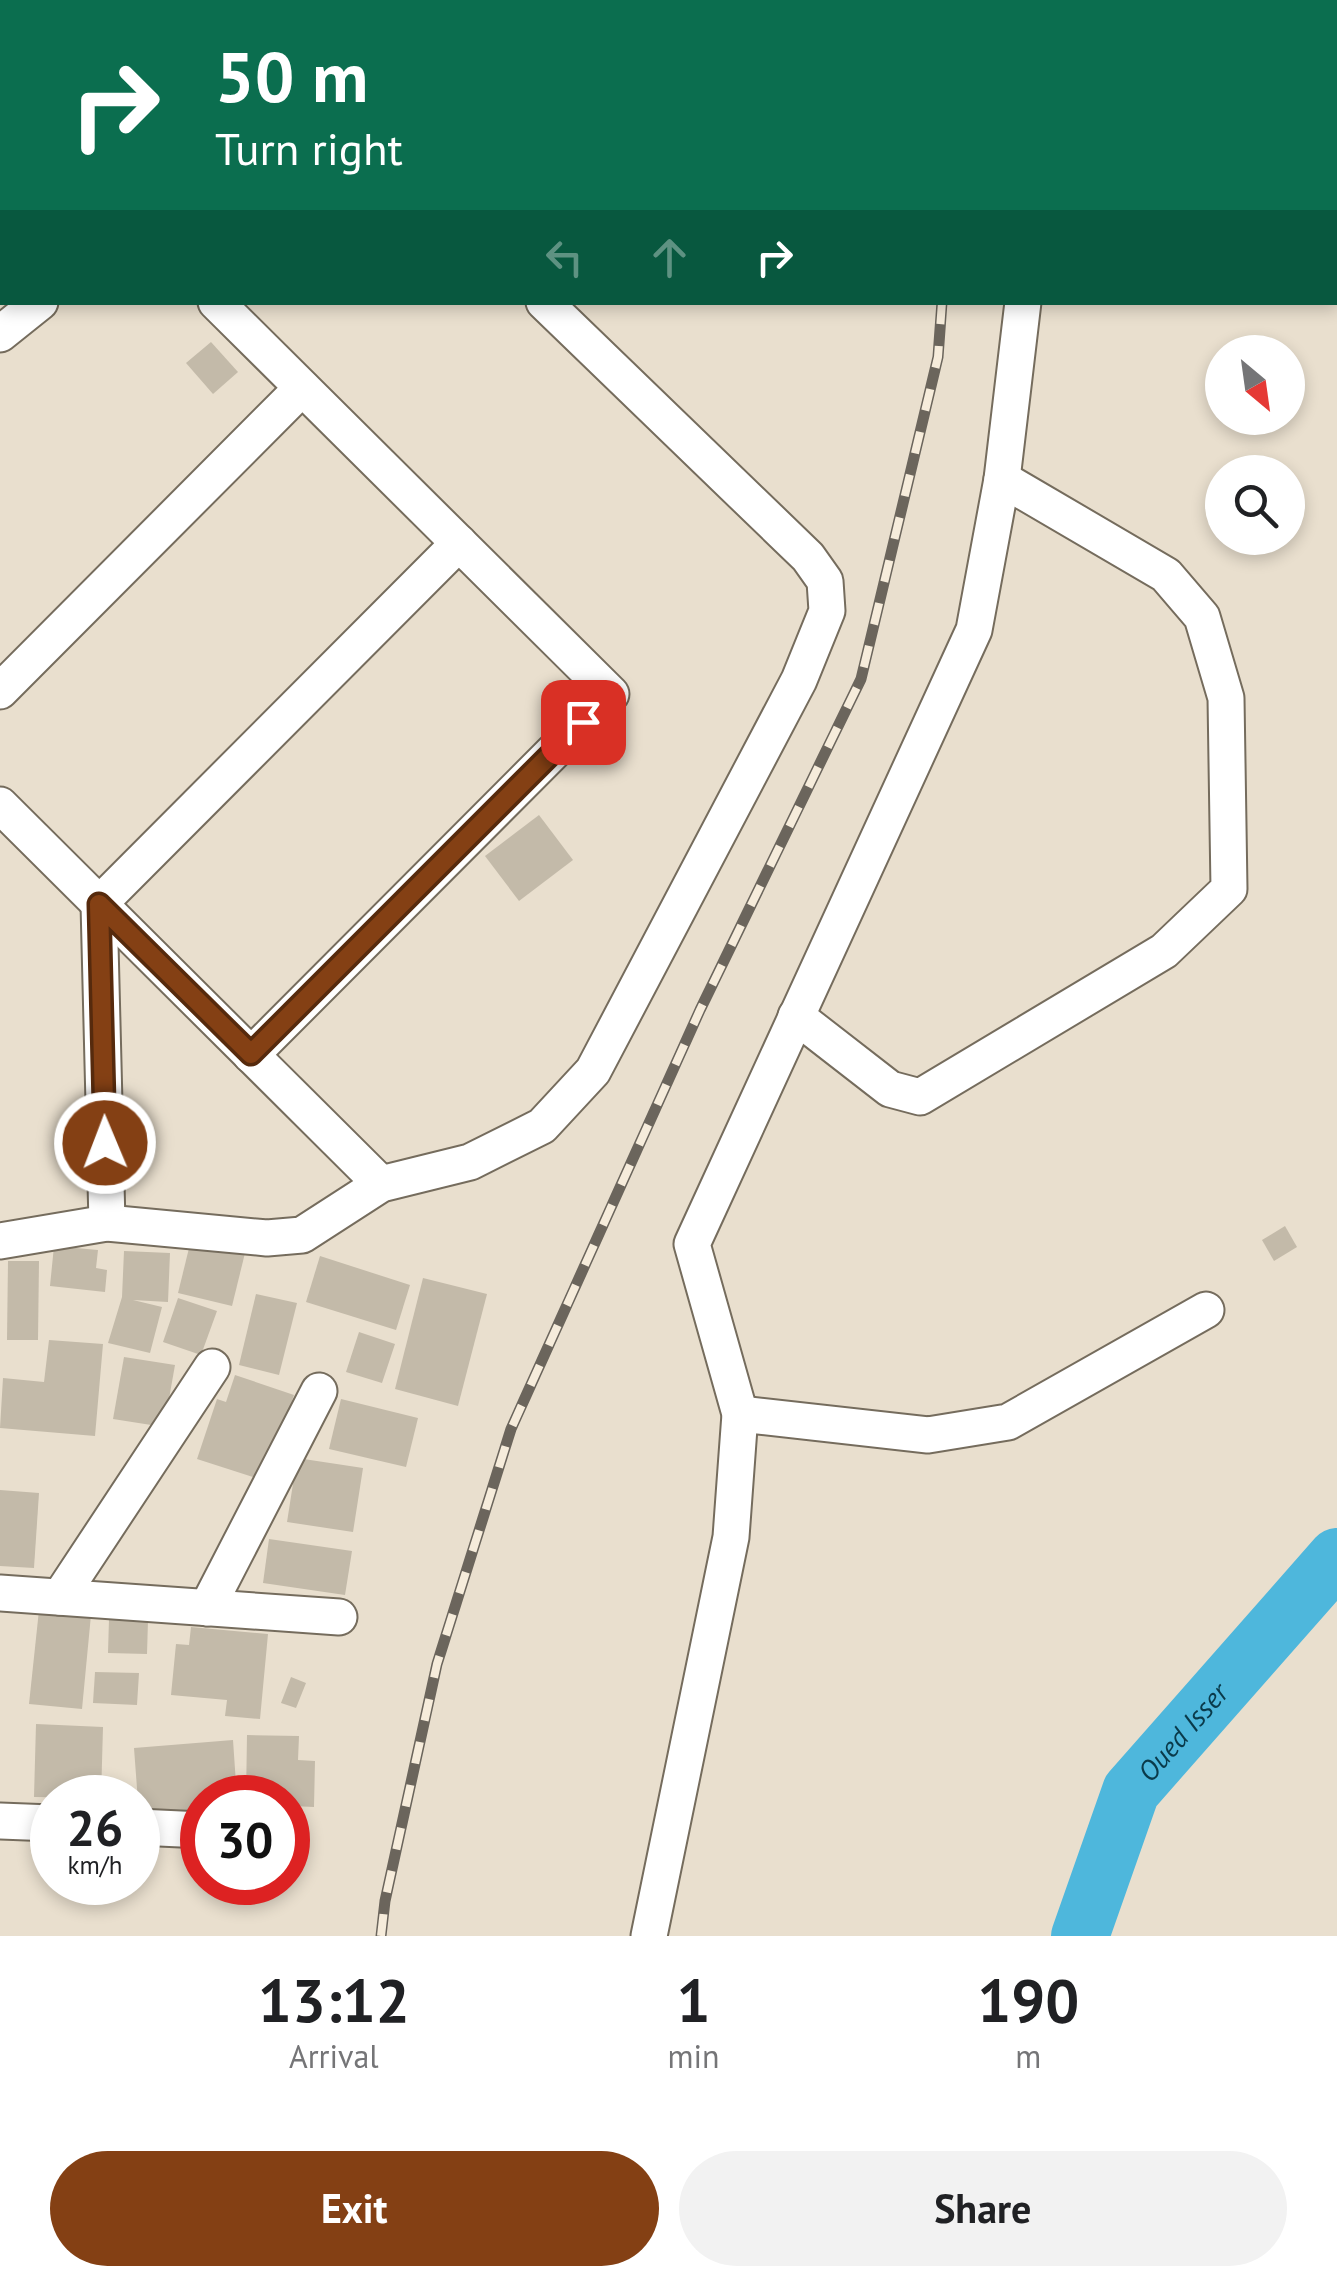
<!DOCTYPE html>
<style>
:root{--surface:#fff;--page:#f2f2f2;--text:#202124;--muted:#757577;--accent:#844014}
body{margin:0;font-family:"PT Sans",sans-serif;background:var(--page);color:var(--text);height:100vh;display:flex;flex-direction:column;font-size:38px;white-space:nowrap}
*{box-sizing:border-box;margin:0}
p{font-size:32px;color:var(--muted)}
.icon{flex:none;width:55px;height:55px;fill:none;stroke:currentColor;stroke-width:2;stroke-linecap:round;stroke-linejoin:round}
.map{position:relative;height:1936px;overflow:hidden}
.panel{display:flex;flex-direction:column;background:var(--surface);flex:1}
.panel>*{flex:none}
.top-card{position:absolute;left:0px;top:0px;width:1338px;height:305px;box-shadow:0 5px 15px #0003;background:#0b6e4f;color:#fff;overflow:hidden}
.needle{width:65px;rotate:151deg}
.fabs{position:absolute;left:1205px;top:335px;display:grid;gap:20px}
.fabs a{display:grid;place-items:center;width:100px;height:100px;border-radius:50%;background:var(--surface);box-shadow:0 5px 15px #0003;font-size:50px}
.speed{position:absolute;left:30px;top:1775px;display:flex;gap:20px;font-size:50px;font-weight:700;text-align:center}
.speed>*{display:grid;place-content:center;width:130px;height:130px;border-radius:50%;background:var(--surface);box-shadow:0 5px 15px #0003;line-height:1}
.speed small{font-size:25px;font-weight:400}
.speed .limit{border:15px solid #d22;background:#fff;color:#111}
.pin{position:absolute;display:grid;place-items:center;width:85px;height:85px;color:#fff;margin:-42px;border-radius:20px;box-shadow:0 5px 15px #0006}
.me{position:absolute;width:110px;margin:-55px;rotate:359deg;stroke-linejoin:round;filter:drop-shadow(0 0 8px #0008)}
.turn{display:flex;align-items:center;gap:35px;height:210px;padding:0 50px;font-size:45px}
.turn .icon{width:130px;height:130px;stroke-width:2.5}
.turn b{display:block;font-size:70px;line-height:85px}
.lanes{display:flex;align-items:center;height:95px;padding:0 50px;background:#0003;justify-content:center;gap:50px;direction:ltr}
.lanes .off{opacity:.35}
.eta{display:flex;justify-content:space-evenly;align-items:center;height:170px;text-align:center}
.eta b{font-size:60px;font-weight:800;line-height:70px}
.cta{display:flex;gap:20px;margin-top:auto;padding:20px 50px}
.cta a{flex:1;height:115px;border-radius:60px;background:var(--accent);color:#fff;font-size:40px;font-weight:800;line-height:115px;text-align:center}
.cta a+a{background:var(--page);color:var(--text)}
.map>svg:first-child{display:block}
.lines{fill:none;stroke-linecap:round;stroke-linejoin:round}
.river{stroke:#4eb7dc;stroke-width:58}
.building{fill:#c3baa9}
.minor-casing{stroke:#756c5d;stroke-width:39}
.minor{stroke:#fff;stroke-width:35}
.rail-casing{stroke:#6b655c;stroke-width:11}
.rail{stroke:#f6ecdb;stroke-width:8;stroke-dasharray:22;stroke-linecap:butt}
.route-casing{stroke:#562a0d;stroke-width:25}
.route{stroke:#844014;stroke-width:18}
.labels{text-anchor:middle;stroke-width:8;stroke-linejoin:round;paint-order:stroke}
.water-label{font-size:28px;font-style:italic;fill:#0a3a4a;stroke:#f6ecdb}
</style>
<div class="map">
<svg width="1337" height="1936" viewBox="0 0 1337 1936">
<rect width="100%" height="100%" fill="#e9dfce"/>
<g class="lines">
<path class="river" id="s1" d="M1080,1936L1131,1791L1337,1557"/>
</g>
<g class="building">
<path d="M211,342L238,372L213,394L186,363Z"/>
<path d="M539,815L573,860L519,901L485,856Z"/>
<path d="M1285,1226L1297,1247L1274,1261L1262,1240Z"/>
<path d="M191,1240L245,1253L232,1306L178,1293Z"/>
<path d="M54,1246L98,1250L96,1268L107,1270L105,1292L50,1286Z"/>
<path d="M124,1251L170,1253L168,1302L133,1300L162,1307L150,1353L108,1343L122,1297Z"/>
<path d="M320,1256L410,1285L396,1330L306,1302Z"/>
<path d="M8,1261H39L38,1340H7Z"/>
<path d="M423,1278L487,1294L458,1406L395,1389Z"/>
<path d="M256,1294L297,1303L279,1375L239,1365Z"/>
<path d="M178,1298L217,1311L201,1355L163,1342Z"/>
<path d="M359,1332L395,1344L382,1383L346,1372Z"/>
<path d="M49,1340L103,1344L95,1436L0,1428L3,1378L44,1382Z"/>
<path d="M124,1357L175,1365L164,1427L113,1419Z"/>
<path d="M235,1375L294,1395L265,1481L197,1459L217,1399L226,1402Z"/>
<path d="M341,1399L418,1418L406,1467L329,1449Z"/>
<path d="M297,1458L363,1468L353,1532L287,1522Z"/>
<path d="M0,1490L39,1493L34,1568L0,1566Z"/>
<path d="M269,1539L352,1551L345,1595L263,1583Z"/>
<path d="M39,1610L91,1615L82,1709L29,1704Z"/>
<path d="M109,1619L148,1620L147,1654L108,1653Z"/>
<path d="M191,1627L268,1634L260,1719L225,1716L227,1700L171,1695L176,1644L189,1645Z"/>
<path d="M95,1672L139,1673L137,1705L93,1703Z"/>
<path d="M291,1677L306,1683L296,1708L281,1703Z"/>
<path d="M36,1724L103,1727L101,1798L34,1797Z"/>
<path d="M247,1735L299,1736L298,1760L315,1761L314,1807L292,1806V1819H288V1798H246Z"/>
<path d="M233,1740L237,1798H202V1810L139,1815L134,1748Z"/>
</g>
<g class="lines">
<defs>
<g id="minor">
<path d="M1048,0V2"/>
<path d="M239,2L240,0"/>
<path d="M278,2L280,0"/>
<path d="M515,2L527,0"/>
<path d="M1335,139H1337"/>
<path d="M216,302L611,694L251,1055"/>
<path d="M0,334L40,302"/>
<path d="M0,691L302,388"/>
<path d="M0,805L381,1184"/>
<path d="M796,1016L890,1089L920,1097L1164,951L1229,889L1226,698L1202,617L1166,575L1002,479"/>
<path d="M107,1223L99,904L459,543"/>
<path d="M0,1241L107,1223L267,1238L302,1235L381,1184L470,1162L542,1126L593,1071L799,680L827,611L825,581L808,557L544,302"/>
<path d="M740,1414L928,1435L1008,1422L1206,1310"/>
<path d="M0,1593L339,1617"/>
<path d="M60,1597L212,1367"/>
<path d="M207,1608L319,1391"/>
<path d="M0,1821L52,1823"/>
<path d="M138,1827L202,1830"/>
<path d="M649,1936L731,1537L740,1414L692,1244L974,630L1002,479L1023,302"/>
</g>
</defs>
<use href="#minor" class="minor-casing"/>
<use href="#minor" class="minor"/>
<defs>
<g id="rail">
<path d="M947,0V2"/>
<path d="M381,1936L385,1901L437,1664L511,1429L700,1010L861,679L938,357L942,302"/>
</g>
</defs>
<use href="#rail" class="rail-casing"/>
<use href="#rail" class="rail"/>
</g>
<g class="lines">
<defs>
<path id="route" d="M105,1143L99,904L251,1054L583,722"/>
</defs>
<use href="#route" class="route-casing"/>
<use href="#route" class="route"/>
</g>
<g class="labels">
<g class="water-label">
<text dy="10" stroke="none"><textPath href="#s1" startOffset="232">Oued Isser</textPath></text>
</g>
</g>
</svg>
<div class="fabs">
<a><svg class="needle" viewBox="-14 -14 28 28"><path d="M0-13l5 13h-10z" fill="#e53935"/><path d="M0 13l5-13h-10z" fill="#757577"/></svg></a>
<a><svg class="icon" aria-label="search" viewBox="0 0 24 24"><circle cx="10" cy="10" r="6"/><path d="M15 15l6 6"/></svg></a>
</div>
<div class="speed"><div>26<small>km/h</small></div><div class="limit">30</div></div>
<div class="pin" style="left:583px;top:722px;background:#d93025"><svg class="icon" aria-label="arrive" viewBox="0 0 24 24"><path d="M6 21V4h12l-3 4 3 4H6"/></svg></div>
<svg class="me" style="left:105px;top:1143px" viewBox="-20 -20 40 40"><circle r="17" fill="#844014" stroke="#fff" stroke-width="3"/><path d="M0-11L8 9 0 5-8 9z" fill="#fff"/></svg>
<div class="top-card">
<div class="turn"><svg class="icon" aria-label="right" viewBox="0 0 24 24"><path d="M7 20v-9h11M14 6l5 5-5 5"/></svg><div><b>50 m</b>Turn right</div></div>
<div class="lanes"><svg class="icon off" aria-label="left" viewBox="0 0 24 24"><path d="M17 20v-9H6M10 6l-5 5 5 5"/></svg><svg class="icon off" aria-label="ahead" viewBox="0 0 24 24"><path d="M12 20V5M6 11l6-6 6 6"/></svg><svg class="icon" aria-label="right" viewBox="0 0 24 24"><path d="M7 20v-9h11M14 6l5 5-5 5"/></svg></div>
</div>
</div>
<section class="panel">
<div class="eta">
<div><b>13:12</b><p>Arrival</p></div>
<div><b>1</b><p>min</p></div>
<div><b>190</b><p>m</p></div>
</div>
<div class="cta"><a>Exit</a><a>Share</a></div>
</section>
